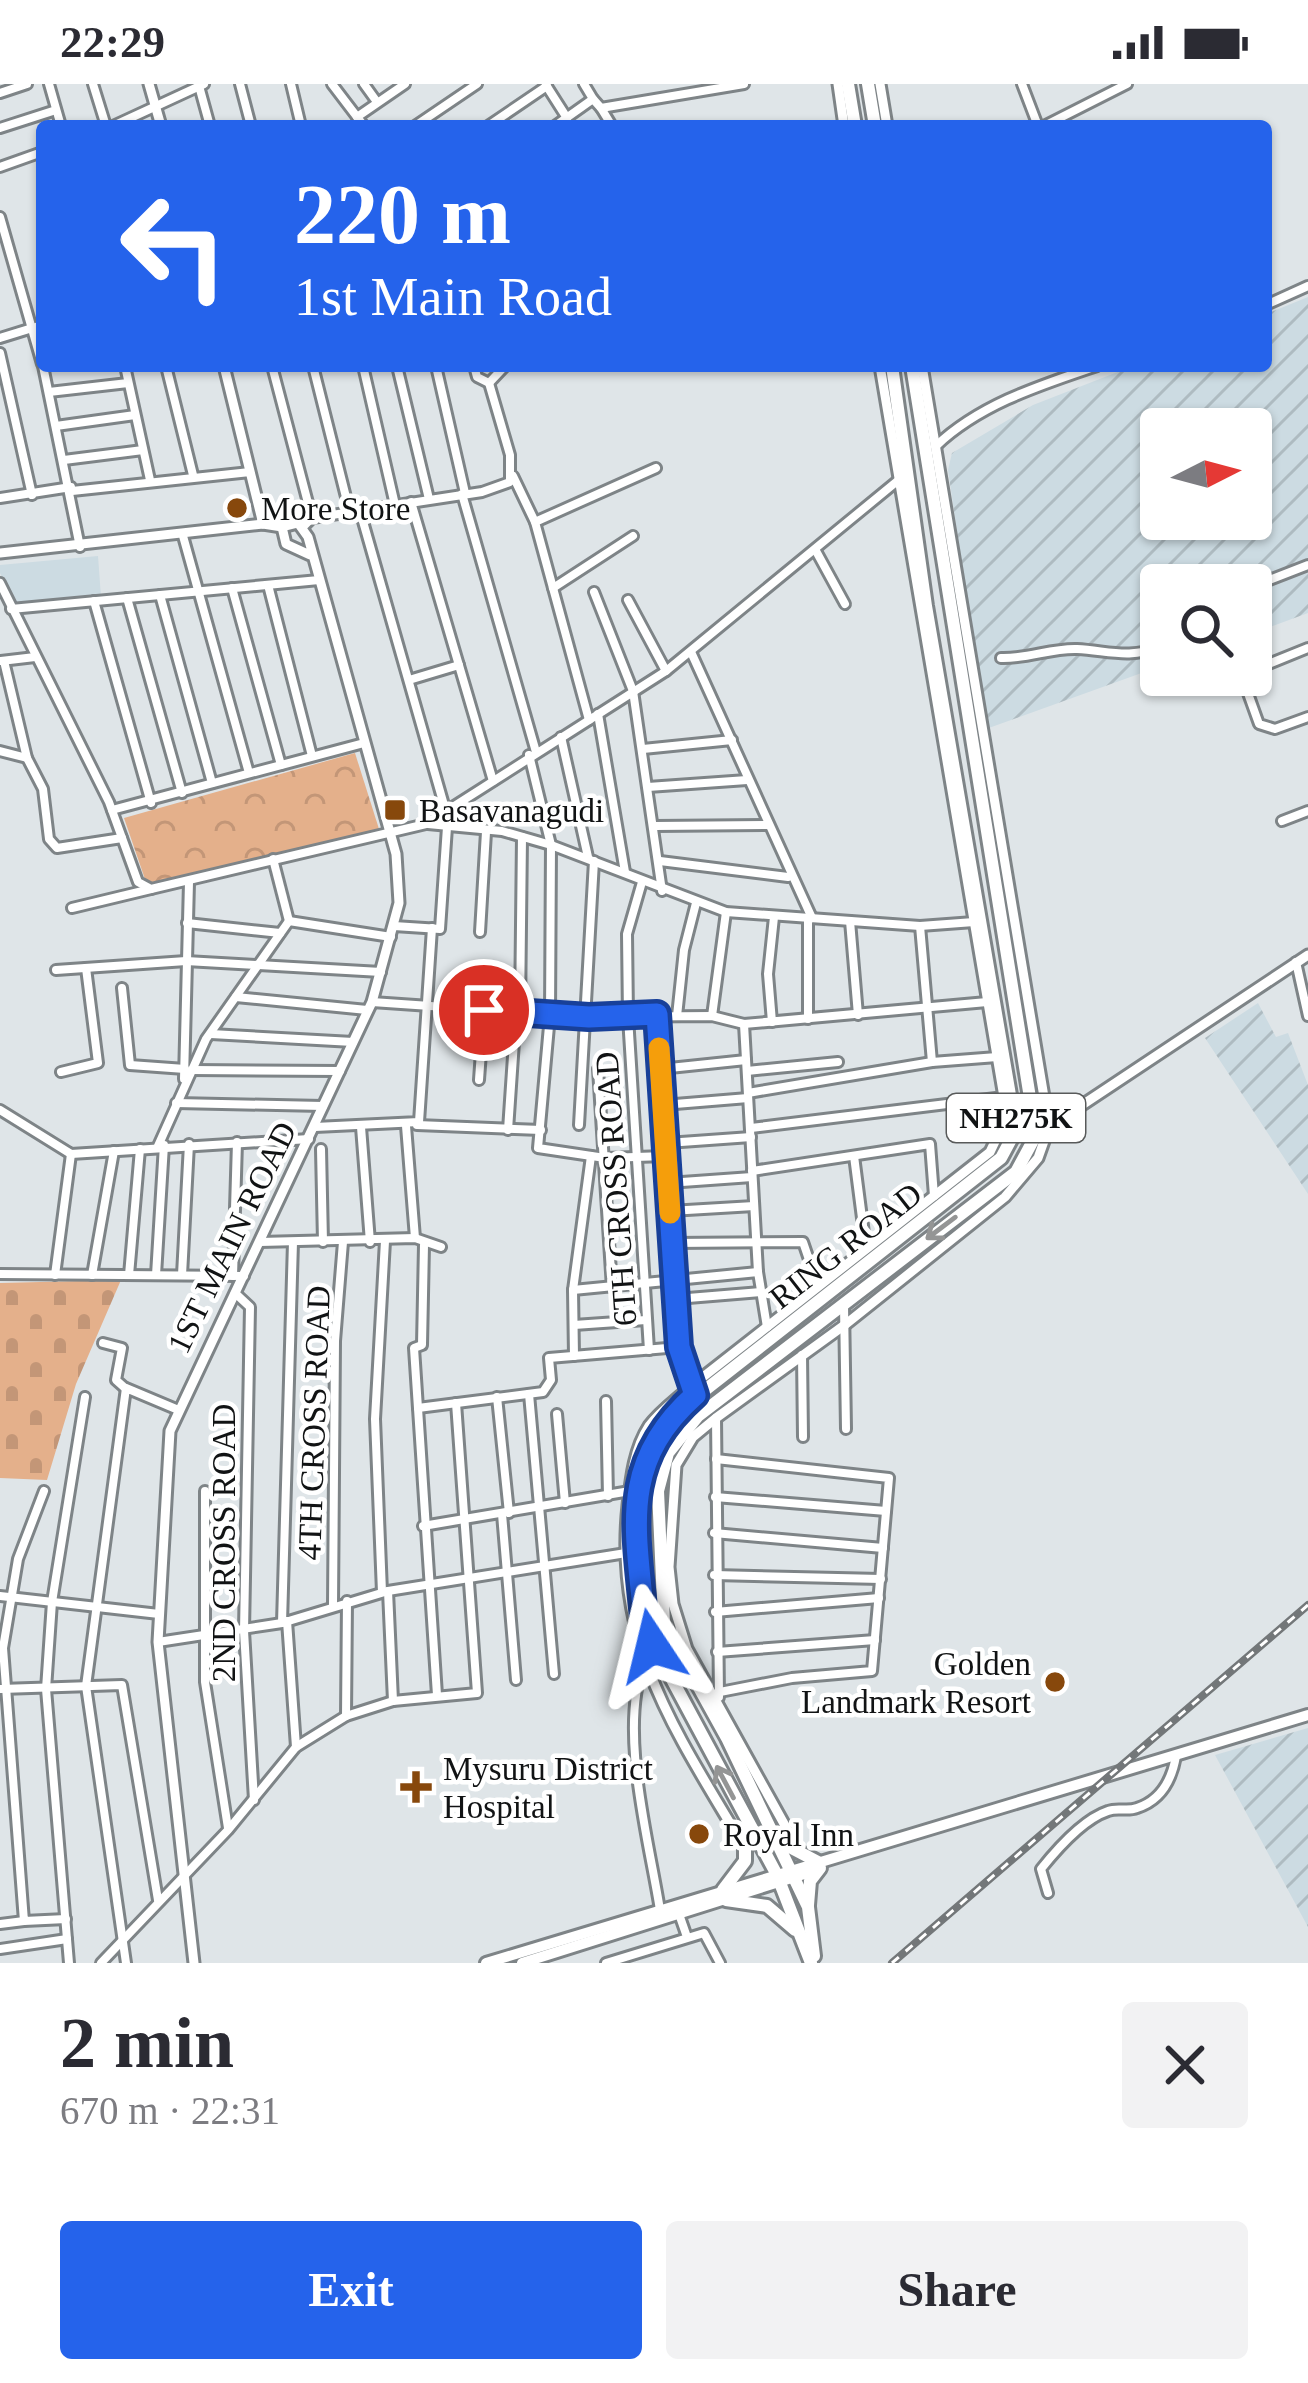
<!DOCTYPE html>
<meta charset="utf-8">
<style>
:root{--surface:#fff;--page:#f2f2f3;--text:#2b2b33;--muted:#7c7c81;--accent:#2563eb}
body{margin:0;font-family:Georgia,serif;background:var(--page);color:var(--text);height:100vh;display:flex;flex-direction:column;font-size:45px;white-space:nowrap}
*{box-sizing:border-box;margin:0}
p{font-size:39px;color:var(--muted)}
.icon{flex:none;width:66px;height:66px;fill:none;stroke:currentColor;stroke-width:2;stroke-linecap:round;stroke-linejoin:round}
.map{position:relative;height:1879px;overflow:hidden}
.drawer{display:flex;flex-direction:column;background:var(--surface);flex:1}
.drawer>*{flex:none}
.banner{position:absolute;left:36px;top:36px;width:1236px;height:252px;border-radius:12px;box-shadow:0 3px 9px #0004;background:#2563eb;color:#fff;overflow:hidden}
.needle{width:78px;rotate:84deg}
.fabs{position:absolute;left:1140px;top:324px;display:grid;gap:24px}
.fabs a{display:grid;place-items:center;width:132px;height:132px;border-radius:12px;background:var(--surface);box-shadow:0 3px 9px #0004;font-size:60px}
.pin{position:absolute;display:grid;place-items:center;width:102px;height:102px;color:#fff;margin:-51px;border:6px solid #fff;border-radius:50%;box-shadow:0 3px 12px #0007}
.me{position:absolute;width:132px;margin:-66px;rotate:350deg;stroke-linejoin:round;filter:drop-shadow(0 0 9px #0008)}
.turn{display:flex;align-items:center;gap:42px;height:252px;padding:0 60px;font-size:54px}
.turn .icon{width:156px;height:156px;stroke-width:2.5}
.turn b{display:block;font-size:84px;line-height:102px}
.round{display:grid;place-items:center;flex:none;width:126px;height:126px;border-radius:12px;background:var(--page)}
.headline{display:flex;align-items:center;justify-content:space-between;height:204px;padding:0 60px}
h1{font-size:72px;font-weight:800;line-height:90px}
.action{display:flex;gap:24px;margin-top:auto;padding:24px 60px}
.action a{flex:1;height:138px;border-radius:12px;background:var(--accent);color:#fff;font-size:48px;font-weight:800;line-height:138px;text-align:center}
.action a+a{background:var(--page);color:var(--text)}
.status{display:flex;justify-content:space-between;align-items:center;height:84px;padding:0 60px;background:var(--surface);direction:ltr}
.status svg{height:33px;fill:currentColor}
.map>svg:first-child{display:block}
.built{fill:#ccdbe2}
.industrial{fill:url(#industrial-furrows);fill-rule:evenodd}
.cemetery{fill:url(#cemetery-stones)}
.park{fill:url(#park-crowns)}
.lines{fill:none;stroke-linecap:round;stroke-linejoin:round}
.minor-casing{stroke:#7e8487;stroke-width:14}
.tertiary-casing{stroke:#7e8487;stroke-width:15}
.secondary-casing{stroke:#7e8487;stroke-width:16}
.trunk-casing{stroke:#7e8487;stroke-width:18}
.minor{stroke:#fff;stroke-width:8}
.tertiary{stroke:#fff;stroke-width:9}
.secondary{stroke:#fff;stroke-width:10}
.trunk{stroke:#fff;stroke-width:12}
.rail-casing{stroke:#737779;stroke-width:8}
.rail{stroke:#fff;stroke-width:3;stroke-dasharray:9;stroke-linecap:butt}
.oneway{stroke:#949595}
.route-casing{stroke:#184099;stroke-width:30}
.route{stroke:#2563eb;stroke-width:21}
.slow{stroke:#f59e0b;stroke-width:21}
.poi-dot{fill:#87480c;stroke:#fff;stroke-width:4.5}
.labels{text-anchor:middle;stroke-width:9;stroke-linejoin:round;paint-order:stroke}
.shield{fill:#fff;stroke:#585a5a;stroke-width:3}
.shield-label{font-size:30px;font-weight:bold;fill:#111314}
.poi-label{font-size:33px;fill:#111314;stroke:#fff;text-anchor:start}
.street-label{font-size:33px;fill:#111314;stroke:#fff}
</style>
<div class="status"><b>22:29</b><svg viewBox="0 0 49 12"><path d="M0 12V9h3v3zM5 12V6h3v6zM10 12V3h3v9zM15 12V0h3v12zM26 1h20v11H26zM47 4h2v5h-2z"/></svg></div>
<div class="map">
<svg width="1308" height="1879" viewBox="0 0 1308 1879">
<defs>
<pattern id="industrial-furrows" width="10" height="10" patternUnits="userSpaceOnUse" patternTransform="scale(3)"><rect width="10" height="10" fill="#ccdbe2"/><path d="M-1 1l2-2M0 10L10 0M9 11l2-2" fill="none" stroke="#aebbc1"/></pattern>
<pattern id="cemetery-stones" width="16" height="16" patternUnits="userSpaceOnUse" patternTransform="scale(3)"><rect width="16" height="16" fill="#e4b08b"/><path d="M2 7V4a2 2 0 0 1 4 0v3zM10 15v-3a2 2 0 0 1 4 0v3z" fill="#c39677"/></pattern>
<pattern id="park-crowns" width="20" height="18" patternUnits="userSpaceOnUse" patternTransform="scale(3)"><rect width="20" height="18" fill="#e4b08b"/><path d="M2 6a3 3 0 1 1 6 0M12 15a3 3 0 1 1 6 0" fill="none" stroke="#c39677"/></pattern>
</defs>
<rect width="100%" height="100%" fill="#dfe5e8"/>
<path class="built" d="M98,472L101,513L14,521L0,489V481Z"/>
<g class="industrial">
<path d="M1308,213V529L1251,550V501H1161V582L986,645L948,386L952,369L1033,321L1133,282H1266V230ZM1161,345H1251V435H1161Z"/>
<path d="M1258,919L1276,953L1288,949L1308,1001V1110L1205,954Z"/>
<path d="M1308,1644V1843L1215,1671Z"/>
</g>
<path class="cemetery" d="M121,1196L76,1300L47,1396L0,1394V1199Z"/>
<path class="park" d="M355,669L379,745L147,801L124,734Z"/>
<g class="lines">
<defs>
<g id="minor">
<path d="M49,0L61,42"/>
<path d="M93,0L106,42"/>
<path d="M240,0L251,42"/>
<path d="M291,0L301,42"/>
<path d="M332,0L364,42"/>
<path d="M364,0L377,18"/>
<path d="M1022,0L1038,42"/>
<path d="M546,1L567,34"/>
<path d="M199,2L210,42"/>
<path d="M0,9L27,0"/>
<path d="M593,15L601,24L744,0"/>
<path d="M601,24L612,42"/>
<path d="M357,33L405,0"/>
<path d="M113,42L204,0"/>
<path d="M415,42L477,0"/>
<path d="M488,42L547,2"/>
<path d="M555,42L593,15L584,0"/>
<path d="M1044,42L1127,0"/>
<path d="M0,44L56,26"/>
<path d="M0,83L42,68"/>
<path d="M0,133L42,280"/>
<path d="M1266,221L1308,202"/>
<path d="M0,254L42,241"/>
<path d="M0,269L32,411"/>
<path d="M43,282L80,463"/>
<path d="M125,282L150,396"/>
<path d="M166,282L193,391"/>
<path d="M272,282L312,434"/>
<path d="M313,282L350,429"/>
<path d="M363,282L395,421"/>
<path d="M397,282L429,415"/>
<path d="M436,282L465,409"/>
<path d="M489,299L505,282"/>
<path d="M49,308L128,299"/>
<path d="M56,342L135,331"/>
<path d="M936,362C980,320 1041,301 1097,282"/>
<path d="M64,376L143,366"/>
<path d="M513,392L535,438L589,636"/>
<path d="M72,407L250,388"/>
<path d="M462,410L536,668"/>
<path d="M0,414L71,403"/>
<path d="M411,418L493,697"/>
<path d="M360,427L446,728"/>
<path d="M535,438L656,384"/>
<path d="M304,442L312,434L482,408L510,398V371L489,299L477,293L474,282"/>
<path d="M183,452L249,689"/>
<path d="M816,467L845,520"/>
<path d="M0,499L109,718L138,798L151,805L426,740L666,587L901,394"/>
<path d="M268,501L312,672"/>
<path d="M1251,503L1308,481"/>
<path d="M232,504L281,681"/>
<path d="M553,504L633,452"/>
<path d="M594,508L633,607L662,807"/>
<path d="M160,511L212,699"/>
<path d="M127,514L182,709"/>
<path d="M628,516L666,587"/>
<path d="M94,517L151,719"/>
<path d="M11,525L319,496"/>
<path d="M691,568L812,834"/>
<path d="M1001,574C1028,575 1051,564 1077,565C1110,567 1128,575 1161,563"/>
<path d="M1,577L35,573"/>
<path d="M4,577L27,674"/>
<path d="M1251,587L1308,564"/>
<path d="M1249,591L1245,601L1259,640L1275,645L1308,633"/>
<path d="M409,596L459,581"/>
<path d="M598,630L625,788"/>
<path d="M561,653L588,773"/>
<path d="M643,665L732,656"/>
<path d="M0,667L27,674L43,705L49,755L57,764L122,754"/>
<path d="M529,671L551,761L550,931L538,1064L605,1074L666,1072"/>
<path d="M648,703L747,696"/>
<path d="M112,726L364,659"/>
<path d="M1282,737L1308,727"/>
<path d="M428,740L502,747L551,761L726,828L920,842L974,838"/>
<path d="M655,742L768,741"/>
<path d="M273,775L289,837"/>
<path d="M660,777L788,793"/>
<path d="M642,798L627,850L628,933L649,1266"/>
<path d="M72,824L151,805"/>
<path d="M808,835V935"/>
<path d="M289,837L391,853"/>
<path d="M850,837L858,931"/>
<path d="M187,839L280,849"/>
<path d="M394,842L440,845L447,743"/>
<path d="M920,842L932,978"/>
<path d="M480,848L486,748"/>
<path d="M1296,878L1308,932"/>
<path d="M56,886L186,877L381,888"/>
<path d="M122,904L130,981L185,985"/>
<path d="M236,913L367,926"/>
<path d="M372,918L589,933L712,932L744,940L987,918"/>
<path d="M520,928L522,753"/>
<path d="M657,930L679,1263L689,1305"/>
<path d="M677,932L684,866L696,819"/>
<path d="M712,932L726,828"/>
<path d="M772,938L768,890L774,833"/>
<path d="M744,940L758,1188L767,1243"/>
<path d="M211,950L353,958"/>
<path d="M598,985L612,1204"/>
<path d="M660,985L746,976"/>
<path d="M192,986L340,987"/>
<path d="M747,987L838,978"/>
<path d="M61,988L98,979L86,884"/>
<path d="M184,995L189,798"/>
<path d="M479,996L484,926"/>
<path d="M748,1009L932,978L997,973"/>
<path d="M176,1019L323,1022"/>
<path d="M663,1021L748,1014"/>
<path d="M0,1026L71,1070L309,1055"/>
<path d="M417,1041L541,1046"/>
<path d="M579,1041L594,777"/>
<path d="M406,1042L415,1154"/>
<path d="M315,1043L419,1038L432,844"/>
<path d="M361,1043L370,1158"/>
<path d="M751,1044L1004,1013"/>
<path d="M508,1046L516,928"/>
<path d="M667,1059L751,1053"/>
<path d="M158,1062L206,955L289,837"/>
<path d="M321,1065L323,1158"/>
<path d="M854,1072L866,1165"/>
<path d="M752,1087L930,1060L934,1112"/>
<path d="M668,1099L752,1093"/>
<path d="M670,1127L754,1122"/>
<path d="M260,1158L415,1154L441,1163"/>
<path d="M672,1159L803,1158L818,1202"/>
<path d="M424,1161L422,1261L414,1264L437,1611"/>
<path d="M0,1190L244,1192"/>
<path d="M55,1191L71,1070"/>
<path d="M92,1191L114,1067"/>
<path d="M129,1191L140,1065"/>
<path d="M156,1191L164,1061"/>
<path d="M182,1191L189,1060"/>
<path d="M233,1192L237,1058"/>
<path d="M573,1206L758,1188"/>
<path d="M235,1209L250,1223L244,1547L254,1716"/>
<path d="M676,1215L761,1208"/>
<path d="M844,1222L846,1345"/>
<path d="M574,1241L646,1236"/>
<path d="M103,1259L122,1264L116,1296L125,1304"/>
<path d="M802,1271L803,1353"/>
<path d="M574,1272L573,1206L591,1072"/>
<path d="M529,1310L554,1590"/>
<path d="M497,1313L509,1429"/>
<path d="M606,1317L608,1412"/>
<path d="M418,1324L543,1308L551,1296L549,1274L679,1263"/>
<path d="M557,1330L565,1419"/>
<path d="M716,1334L719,1613"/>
<path d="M716,1375L889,1394L872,1587L792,1594L720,1608"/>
<path d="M44,1407L18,1475L3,1564L24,1837L66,1835"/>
<path d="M205,1407V1598L228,1744"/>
<path d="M715,1413L886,1427"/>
<path d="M502,1430L516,1596"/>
<path d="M423,1442L630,1407"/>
<path d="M714,1449L883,1464"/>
<path d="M714,1491L881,1495"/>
<path d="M388,1507L393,1617"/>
<path d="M382,1508L375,1335L385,1157"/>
<path d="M0,1512L159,1530"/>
<path d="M333,1522L335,1257L343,1158"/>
<path d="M715,1528L879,1514"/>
<path d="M287,1537L296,1663"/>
<path d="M282,1539L293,1158"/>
<path d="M158,1558L282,1539L388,1507L626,1469"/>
<path d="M717,1568L875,1556"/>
<path d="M644,1579C618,1646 649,1756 660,1826"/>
<path d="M1,1605L122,1601L158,1816"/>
<path d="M346,1632L347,1517"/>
<path d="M1048,1809L1041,1785C1057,1765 1084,1735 1108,1727C1118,1723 1127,1728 1137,1724C1162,1716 1172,1695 1176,1672"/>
<path d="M679,1830L687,1853"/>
<path d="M0,1840L24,1837"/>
<path d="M0,1865L67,1855"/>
<path d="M69,1879L46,1605L52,1518L85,1313"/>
<path d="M101,1879L228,1746L296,1663L346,1632L393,1617L477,1609L456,1319"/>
<path d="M126,1879L86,1602L126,1304L176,1325"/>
<path d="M606,1879L704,1849L720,1879"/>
</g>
<g id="tertiary">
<path d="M149,0L161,42"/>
<path d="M838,0L844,42"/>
<path d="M880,0L887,42"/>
<path d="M224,282L263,440"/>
<path d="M0,469L263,440L282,443"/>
<path d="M1016,1046L1036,1051L1049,1043L1308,871"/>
<path d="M743,1761C676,1648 613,1560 628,1421C631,1395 634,1365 649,1342C660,1327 676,1316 689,1304L990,1068L1000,1047L1004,1013L880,282"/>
<path d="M798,1765L687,1565L673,1520L669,1483L676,1381L693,1353L716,1334L846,1240L1005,1113L1038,1074L1049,1043L922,282"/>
<path d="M194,1879L158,1558L170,1347L372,918L399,819L396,770L308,453L298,439L282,443L286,460L310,471"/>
</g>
<g id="secondary">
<path d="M486,1879L1308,1631"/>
<path d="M522,1879L817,1786"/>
</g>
<g id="trunk">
<path d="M848,0L855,42"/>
<path d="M868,0L875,42"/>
<path d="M782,1759L818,1778"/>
<path d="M723,1806L745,1777V1743"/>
<path d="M726,1816L767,1822L795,1846"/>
<path d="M808,1821L810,1797L820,1784"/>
<path d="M814,1872L808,1823L727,1654L664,1540L658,1407L668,1369L698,1332L1016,1088L1036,1051L912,282"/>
<path d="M811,1879L777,1791L645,1545L638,1405L650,1360L668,1335L1001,1074L1016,1046L926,522L892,282"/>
</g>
</defs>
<use href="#minor" class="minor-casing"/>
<use href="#tertiary" class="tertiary-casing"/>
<use href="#secondary" class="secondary-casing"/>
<use href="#trunk" class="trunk-casing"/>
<use href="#minor" class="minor"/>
<use href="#tertiary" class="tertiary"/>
<use href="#secondary" class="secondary"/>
<use href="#trunk" class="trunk"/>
<defs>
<path id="rail" d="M892,1879L1308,1521"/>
</defs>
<use href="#rail" class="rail-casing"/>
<use href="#rail" class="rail"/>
</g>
<defs><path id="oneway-shaft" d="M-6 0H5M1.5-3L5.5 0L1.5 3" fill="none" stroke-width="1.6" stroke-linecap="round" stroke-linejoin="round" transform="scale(3)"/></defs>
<g class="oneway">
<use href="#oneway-shaft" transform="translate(941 1144) rotate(143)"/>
<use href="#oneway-shaft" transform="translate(725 1698) rotate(-118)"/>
</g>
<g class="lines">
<defs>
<path id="route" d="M484,926L589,933L657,930L679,1263L695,1311C616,1381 637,1449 645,1545L652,1562"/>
</defs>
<use href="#route" class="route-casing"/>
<use href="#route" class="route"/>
<path class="slow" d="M659,964L670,1129"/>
</g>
<g class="poi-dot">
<circle cx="237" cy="424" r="12"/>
<rect x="383" y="714" width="24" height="24" rx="6"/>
<circle cx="1055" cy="1598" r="12"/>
<path d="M410 1685h12v12h12v12h-12v12h-12v-12h-12v-12h12z"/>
<circle cx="699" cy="1750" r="12"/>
</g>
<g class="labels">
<rect class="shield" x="947" y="1010" width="138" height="48" rx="9"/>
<g class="shield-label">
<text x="1016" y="1044">NH275K</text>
</g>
<g class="poi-label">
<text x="261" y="436">More Store</text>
<text x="419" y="738">Basavanagudi</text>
<text x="1031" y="1591" text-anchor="end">Golden<tspan x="1031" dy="38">Landmark Resort</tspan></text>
<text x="443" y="1696">Mysuru District<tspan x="443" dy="38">Hospital</tspan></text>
<text x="723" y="1762">Royal Inn</text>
</g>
<g class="street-label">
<text transform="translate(615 1105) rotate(-94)" y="12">6TH CROSS ROAD</text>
<text transform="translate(231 1153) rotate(-64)" y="12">1ST MAIN ROAD</text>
<text transform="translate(845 1161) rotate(-38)" y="12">RING ROAD</text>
<text transform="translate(313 1339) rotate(-88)" y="12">4TH CROSS ROAD</text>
<text transform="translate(223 1459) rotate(-90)" y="12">2ND CROSS ROAD</text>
</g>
</g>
</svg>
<div class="fabs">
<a><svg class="needle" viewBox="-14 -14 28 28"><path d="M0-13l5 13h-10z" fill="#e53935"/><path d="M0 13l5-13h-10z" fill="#7c7c81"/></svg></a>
<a><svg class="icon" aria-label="search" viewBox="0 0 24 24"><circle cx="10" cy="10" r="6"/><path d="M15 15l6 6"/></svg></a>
</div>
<div class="pin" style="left:484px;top:926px;background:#d93025"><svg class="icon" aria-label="arrive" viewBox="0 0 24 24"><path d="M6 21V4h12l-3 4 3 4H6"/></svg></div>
<svg class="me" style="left:652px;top:1562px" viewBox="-20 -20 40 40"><path d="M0-17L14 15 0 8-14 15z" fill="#2563eb" stroke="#fff" stroke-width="4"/></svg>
<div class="banner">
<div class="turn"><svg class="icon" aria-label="left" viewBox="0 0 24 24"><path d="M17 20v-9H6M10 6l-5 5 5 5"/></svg><div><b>220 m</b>1st Main Road</div></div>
</div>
</div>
<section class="drawer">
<div class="headline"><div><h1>2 min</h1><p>670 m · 22:31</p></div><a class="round"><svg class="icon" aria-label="close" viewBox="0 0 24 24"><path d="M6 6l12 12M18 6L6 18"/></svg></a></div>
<div class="action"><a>Exit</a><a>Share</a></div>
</section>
